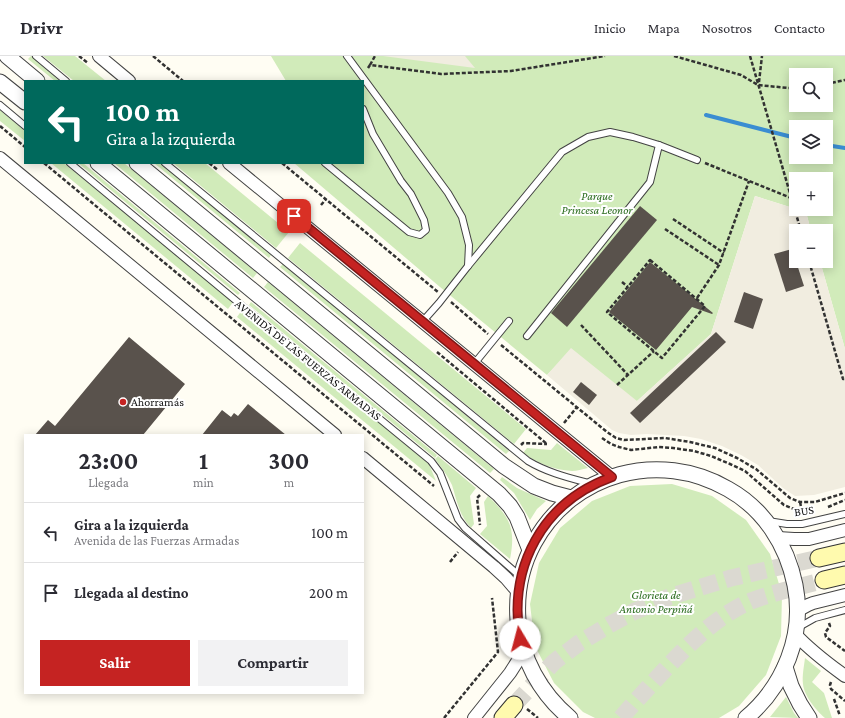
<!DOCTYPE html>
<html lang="es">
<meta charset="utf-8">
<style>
:root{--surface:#fff;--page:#f2f2f3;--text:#2b2b33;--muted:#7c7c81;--line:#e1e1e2;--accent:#c52322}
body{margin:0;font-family:"Crimson Pro",serif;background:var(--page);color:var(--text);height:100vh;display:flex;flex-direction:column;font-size:15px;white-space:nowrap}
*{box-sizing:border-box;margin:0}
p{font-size:13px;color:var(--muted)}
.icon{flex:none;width:22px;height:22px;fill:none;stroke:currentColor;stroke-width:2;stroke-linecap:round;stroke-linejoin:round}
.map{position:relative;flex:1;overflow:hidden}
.drawer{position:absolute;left:24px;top:378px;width:340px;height:260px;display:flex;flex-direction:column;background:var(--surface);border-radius:0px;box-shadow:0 2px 10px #0003}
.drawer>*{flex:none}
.hud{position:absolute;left:24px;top:24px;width:340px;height:84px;border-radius:0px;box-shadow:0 2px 10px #0003;background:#00695c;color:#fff;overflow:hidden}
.controls{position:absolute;left:789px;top:12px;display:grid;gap:8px}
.controls a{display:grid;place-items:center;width:44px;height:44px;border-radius:0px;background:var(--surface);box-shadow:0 2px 10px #0003;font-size:20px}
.pin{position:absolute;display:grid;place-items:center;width:34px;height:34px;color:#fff;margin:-17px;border-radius:8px;box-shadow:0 2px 6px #0006}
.me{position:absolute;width:44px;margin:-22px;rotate:352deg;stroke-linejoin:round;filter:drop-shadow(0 0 3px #0008)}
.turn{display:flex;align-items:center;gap:14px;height:84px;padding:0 16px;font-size:18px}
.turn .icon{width:52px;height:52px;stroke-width:2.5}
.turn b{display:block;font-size:28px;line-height:34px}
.eta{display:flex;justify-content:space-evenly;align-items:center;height:68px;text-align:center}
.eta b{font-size:24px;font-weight:700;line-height:28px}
.cta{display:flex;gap:8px;margin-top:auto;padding:8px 16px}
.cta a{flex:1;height:46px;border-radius:0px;background:var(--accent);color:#fff;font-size:16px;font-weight:700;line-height:46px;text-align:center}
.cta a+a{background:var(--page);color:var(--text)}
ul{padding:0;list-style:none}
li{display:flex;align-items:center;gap:12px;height:60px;padding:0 16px;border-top:1px solid var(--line)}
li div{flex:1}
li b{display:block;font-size:15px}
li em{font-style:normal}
header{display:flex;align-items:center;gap:24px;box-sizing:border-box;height:56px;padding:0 20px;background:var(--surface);border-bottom:1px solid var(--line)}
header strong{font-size:19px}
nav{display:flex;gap:22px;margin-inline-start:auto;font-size:14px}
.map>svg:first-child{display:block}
.green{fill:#d1ebba;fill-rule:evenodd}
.plaza{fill:#f1ede0}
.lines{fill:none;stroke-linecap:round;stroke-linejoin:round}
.stream{stroke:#3a8dd2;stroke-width:4}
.building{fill:#59524c}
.secondary-tunnel{stroke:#dbd9d1;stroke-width:17;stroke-dasharray:17 8;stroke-linecap:butt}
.service-casing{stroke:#434343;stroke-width:8}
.minor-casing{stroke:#434343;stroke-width:14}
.tertiary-casing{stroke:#434343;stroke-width:17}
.secondary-casing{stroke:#323232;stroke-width:19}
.path{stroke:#323232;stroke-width:2.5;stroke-dasharray:4 2;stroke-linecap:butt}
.service{stroke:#fff;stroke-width:6}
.minor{stroke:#fff;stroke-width:12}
.tertiary{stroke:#fff;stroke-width:15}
.secondary{stroke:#fffaae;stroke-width:17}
.route-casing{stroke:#801716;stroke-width:10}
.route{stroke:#c52322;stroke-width:7}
.poi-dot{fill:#c52322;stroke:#fff;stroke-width:1.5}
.labels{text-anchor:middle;stroke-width:4;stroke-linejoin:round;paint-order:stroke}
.park-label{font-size:12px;font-style:italic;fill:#296b1d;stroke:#fff}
.street-label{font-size:12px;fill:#101010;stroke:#fff}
.poi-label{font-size:12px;fill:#101010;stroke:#fff;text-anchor:start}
</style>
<header>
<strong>Drivr</strong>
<nav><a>Inicio</a><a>Mapa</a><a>Nosotros</a><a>Contacto</a></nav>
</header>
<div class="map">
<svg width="845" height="662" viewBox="0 0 845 662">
<rect width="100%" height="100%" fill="#fffdf3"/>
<g class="green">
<path d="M31,0L60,25H55L28,3Z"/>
<path d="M43,0H75L106,25H74Z"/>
<path d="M271,0H845V293L820,205H826V175H811L806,156L796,153H826V123H796V153L755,140L711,278L636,346L555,311L547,319L440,231L294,107H363V25H286ZM796,19H826V49H796ZM796,71H826V101H796Z"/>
<path d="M0,54L25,75V85L0,65Z"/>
<path d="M51,107H64L233,246L228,253Z"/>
<path d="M78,107H83L240,237L238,239Z"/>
<path d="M114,107H124L257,217L253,222Z"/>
<path d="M154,107H160L271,199L269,202Z"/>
<path d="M173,107H205L289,176L276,192Z"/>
<path d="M300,187L526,373L514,388L288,202Z"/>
<path d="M283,208L509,395L506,398L280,211Z"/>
<path d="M268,226L494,413L490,417L264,231Z"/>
<path d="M251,246L437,399L435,402L249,249Z"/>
<path d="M242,254L429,408L436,425L237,261Z"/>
<path d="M557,387L588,412C582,413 577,415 572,415C554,414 537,407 523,397L527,392L551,394Z"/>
<path d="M438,400L476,432L470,440L474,468L471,472C459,459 457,445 452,429C448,420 441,411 435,403Z"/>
<path d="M502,421L517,432L546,445L537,453L530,464L514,437L500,424Z"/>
<path d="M672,428L712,440L746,464L770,498L782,538L781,580L766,619L739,650L719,662H595L583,656L554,627L535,590L530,548L539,507L560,472L592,445L630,430Z"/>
<path d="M488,440C510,461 516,473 510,503L480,478L487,470L484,446Z"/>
<path d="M805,602L821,615L812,626L824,637L832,662H825C816,654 804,640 803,628C802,619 804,611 805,602Z"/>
<path d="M786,641L794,657L798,662L770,661Z"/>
</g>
<g class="plaza">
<path d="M383,0H465L475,12Z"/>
<path d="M755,140L806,156L811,175H796V205H820L845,293V431L814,439L795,440L783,432L758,409L741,399L722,390L701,383L684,380L647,378L631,379L619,377L612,374L547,319L571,292L637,345L711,278Z"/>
</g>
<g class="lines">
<g class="stream">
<path d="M706,59L796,82"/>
<path d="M826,89L845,92"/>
</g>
</g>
<g class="building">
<path d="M640,150L657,164L567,271L551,257Z"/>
<path d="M792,193L804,230L786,236L774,198Z"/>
<path d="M650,206L713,257L712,258L692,251L656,294L609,256Z"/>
<path d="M744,236L763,243L753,273L734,266Z"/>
<path d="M716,276L726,286L640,367L630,357Z"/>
<path d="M129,281L185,328L143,379H35L48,364L55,370Z"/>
<path d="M581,326L597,339L589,349L573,336Z"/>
<path d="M248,348L286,379H202L222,354L231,361L234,357L238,360Z"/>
</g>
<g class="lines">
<g class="secondary-tunnel">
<path d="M514,649L554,606L579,587L609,569L635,555L672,540L731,522L819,502"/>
<path d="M621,662C633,648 645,635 658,621C685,592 714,561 751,545C775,536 800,531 824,524"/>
</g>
<defs>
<g id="service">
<path d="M36,0L66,25"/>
<path d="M347,0L448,137L462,161L469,189L468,210L439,247L423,265"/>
<path d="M0,49L25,70"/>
<path d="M659,89L697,104"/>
<path d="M70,107L240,248L431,405L440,417L458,463L465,472L521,521"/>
<path d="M165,107L528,405C548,417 570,422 592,428"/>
<path d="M325,107L409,176L420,179L426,174L424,164L411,138L401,125L373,78L363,53"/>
<path d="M468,210L562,96L588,81L610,76L633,81L659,89L650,126L527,280"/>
<path d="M474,308L509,265"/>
<path d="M768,465L787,468H802L845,458"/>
<path d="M799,571L815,562L845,554"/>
</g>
<g id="minor">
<path d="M99,0L129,25"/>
<path d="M0,102L335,379"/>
<path d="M229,107L612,421"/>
<path d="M363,402L494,511L506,522L518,536"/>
<path d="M778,482L794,483H809L845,474"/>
<path d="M797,555L808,549L813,547L845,539"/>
<path d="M795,578C810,594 827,607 845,620"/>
<path d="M474,662L510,617L524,595"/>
</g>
<g id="tertiary">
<path d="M7,0L37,25"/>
<path d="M0,26L25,46"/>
<path d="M98,107L499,438L510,450L517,461L530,494"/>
<path d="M137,107L504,410L534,430L552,437L571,442"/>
<path d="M785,611L791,630L800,648L809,662"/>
<path d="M570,662C540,637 521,602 518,564C516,537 521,511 534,487C572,417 659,393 728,433C764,453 787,489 795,529C805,579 784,630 746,662"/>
</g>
<g id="secondary">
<path d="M819,502L845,496"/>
<path d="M824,524L845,519"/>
<path d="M503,662L514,649"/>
</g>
</defs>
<use href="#service" class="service-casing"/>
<use href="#minor" class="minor-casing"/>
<use href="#tertiary" class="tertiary-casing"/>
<use href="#secondary" class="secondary-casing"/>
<g class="path">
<path d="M79,0L88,7"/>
<path d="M153,0L183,25"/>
<path d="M674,0L741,19L758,29L788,32H796"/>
<path d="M750,0L801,175"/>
<path d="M370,9L375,0"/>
<path d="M368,12L370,9L441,18L511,15L605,0"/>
<path d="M759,26L762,0"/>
<path d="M826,28L845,24"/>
<path d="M0,70L25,91"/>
<path d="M44,107L434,430"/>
<path d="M209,107L218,114"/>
<path d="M282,107L438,236"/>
<path d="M705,107L791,142"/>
<path d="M321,149L326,143"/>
<path d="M673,163L724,197"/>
<path d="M665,173L719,209"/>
<path d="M650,204L705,250L662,302L607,256Z"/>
<path d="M809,205L843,323H845"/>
<path d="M622,226L628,231"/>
<path d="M697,242L719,209L749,125"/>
<path d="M451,246L488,278"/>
<path d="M581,269L628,319"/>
<path d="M501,289L607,376L616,382L624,384L665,382L690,386L715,392L737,402L756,413L790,442L800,446H815L845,437"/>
<path d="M437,296L547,388"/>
<path d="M617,329L654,295"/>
<path d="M564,367L577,351"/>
<path d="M602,382L611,388L619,391L631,394L659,391L673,392L694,395L711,400L730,408L745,415L784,449L794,453L802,455L813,454"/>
<path d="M521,389L523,387L547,388"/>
<path d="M480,439L477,442L480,469"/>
<path d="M800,446L802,455"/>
<path d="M828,451L845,444"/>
<path d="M450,506L458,496"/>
<path d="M829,567L830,570L825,577L826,581L845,595"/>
<path d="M831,626L830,629L831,633L845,645"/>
<path d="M834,643L840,660"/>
<path d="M527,653L538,662"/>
<path d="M444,662L498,596L492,542"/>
</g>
<use href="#service" class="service"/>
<use href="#minor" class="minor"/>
<use href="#tertiary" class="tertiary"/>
<use href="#secondary" class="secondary"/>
</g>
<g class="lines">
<defs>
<path id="route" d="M294,160L612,421C542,446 508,511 520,583"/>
</defs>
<use href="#route" class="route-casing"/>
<use href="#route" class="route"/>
</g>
<circle class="poi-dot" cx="123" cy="346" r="4"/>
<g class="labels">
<g class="park-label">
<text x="597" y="144">Parque<tspan x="597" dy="14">Princesa Leonor</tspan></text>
<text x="656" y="543">Glorieta de<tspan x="656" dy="14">Antonio Perpiñá</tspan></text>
</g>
<g class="street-label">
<text transform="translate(308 304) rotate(39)" y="4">AVENIDA DE LAS FUERZAS ARMADAS</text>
<text transform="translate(804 455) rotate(-8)" y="4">BUS</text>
</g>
<g class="poi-label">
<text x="131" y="350">Ahorramás</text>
</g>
</g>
</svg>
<div class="controls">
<a><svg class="icon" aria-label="search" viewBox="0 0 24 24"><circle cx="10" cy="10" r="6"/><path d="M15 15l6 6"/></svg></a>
<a><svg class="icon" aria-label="layers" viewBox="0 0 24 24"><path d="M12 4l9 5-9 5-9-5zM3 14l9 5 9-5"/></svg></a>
<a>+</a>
<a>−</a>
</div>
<div class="pin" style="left:294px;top:160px;background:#d93025"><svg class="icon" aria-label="arrive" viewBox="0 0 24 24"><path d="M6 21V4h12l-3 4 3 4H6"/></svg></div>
<svg class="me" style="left:520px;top:583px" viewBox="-20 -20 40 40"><circle r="19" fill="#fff"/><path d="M0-13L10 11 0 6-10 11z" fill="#c52322"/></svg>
<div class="hud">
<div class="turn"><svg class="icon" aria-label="left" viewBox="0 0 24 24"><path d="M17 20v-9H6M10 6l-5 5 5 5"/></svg><div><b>100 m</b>Gira a la izquierda</div></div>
</div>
<section class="drawer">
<div class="eta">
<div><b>23:00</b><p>Llegada</p></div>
<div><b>1</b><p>min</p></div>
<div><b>300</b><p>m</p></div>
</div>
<ul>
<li><svg class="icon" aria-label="left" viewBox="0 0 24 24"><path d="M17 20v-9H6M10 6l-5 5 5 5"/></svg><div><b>Gira a la izquierda</b><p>Avenida de las Fuerzas Armadas</p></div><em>100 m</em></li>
<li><svg class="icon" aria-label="arrive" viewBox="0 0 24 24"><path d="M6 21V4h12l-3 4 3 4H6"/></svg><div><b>Llegada al destino</b></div><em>200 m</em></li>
</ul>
<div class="cta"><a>Salir</a><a>Compartir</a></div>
</section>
</div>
